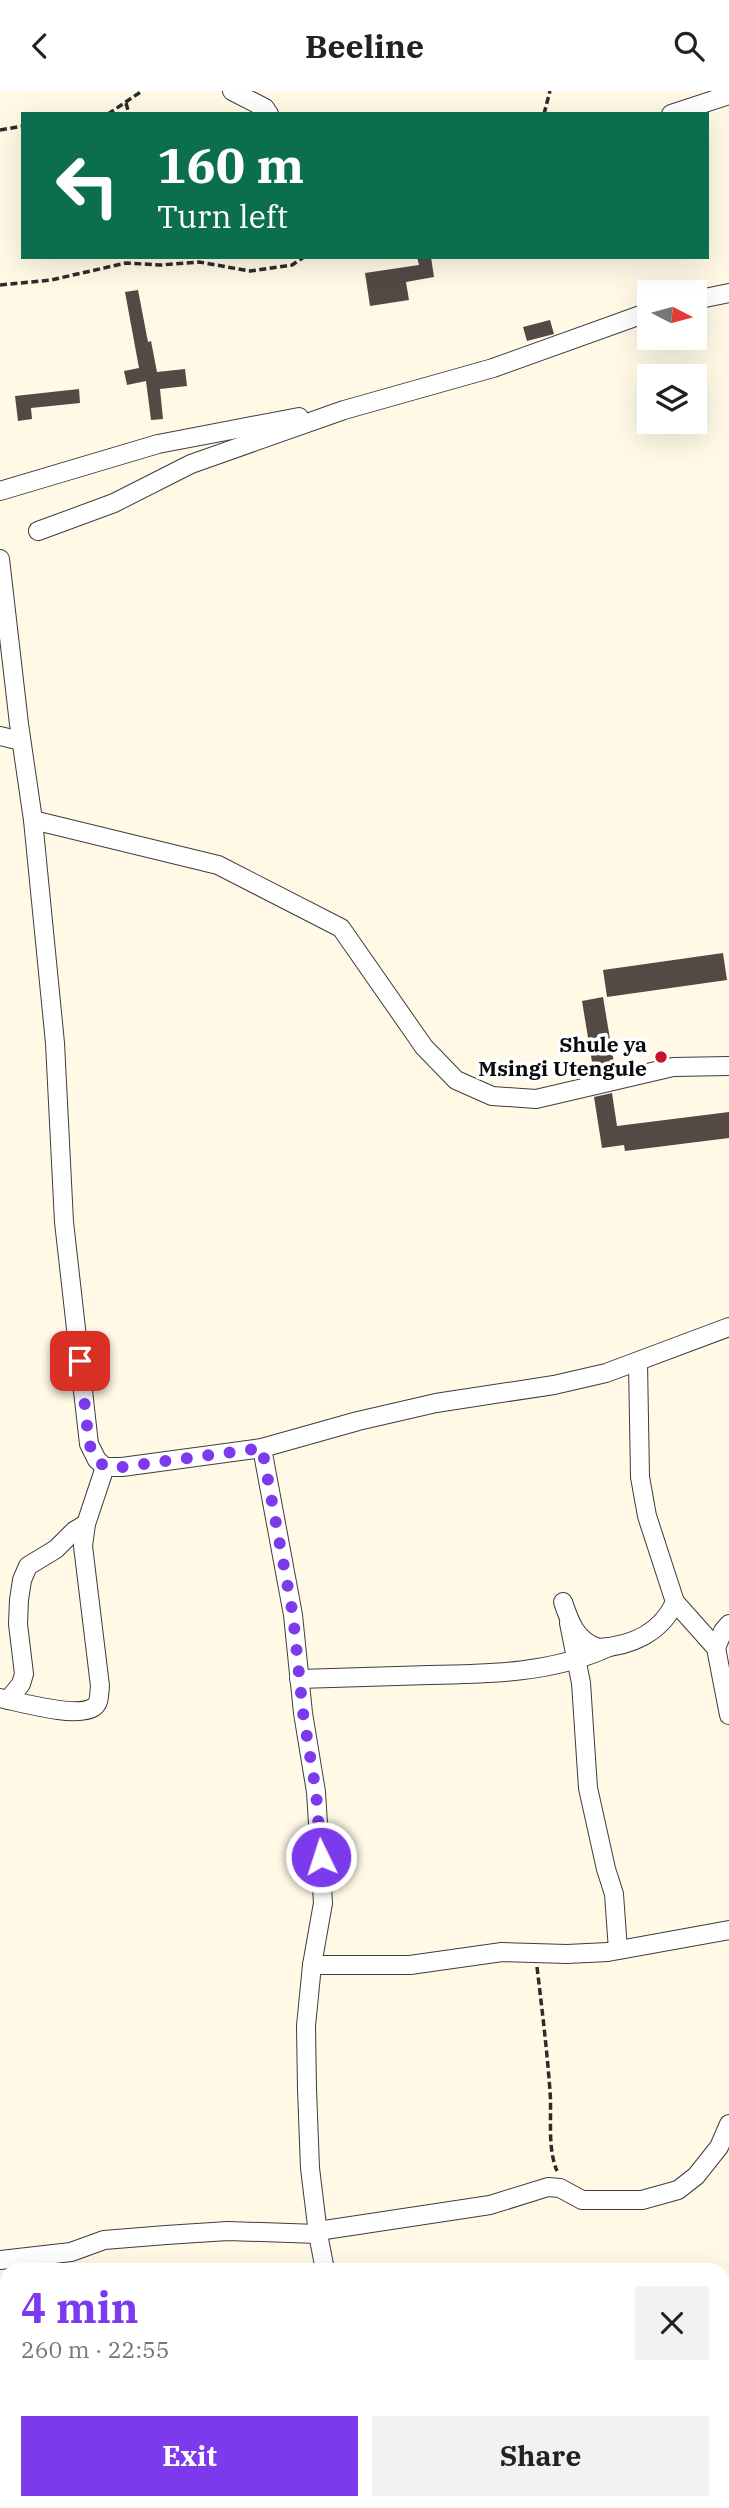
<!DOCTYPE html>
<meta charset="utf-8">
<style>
:root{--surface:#fff;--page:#f2f2f2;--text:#222;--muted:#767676;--accent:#7c3aed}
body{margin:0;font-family:"IBM Plex Serif",serif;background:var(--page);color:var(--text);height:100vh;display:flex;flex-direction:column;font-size:26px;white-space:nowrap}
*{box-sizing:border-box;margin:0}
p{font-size:23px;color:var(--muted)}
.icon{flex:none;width:38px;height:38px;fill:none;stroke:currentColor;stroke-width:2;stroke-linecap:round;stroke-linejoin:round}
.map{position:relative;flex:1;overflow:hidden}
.details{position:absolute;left:0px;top:2172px;width:730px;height:247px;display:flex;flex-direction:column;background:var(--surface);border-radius:21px 21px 0 0;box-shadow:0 7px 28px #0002}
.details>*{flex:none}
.guide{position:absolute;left:21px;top:21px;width:688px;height:147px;border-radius:0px;box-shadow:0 7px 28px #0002;background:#0b6e4f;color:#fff;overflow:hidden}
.needle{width:46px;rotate:96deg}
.buttons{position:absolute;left:637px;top:189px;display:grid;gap:14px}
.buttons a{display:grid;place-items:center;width:70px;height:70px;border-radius:0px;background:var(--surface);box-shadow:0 7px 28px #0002;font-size:35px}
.pin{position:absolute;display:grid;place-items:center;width:60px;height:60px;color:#fff;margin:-30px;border-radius:14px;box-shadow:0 4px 10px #0006}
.me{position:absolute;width:77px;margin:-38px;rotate:356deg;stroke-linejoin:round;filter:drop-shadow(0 0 5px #0008)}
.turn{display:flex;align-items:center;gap:24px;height:147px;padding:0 21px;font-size:32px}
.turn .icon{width:91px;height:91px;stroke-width:2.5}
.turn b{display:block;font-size:49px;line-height:60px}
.round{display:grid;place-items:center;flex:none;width:74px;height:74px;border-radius:0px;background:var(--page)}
.overview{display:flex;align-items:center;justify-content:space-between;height:119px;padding:0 21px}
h1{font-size:42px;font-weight:700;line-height:52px;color:var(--accent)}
.cta{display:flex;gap:14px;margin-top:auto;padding:14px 21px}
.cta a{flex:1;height:80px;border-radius:0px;background:var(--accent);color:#fff;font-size:28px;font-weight:700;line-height:80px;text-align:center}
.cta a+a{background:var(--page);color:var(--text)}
header{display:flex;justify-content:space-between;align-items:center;height:91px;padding:0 21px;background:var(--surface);font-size:32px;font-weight:700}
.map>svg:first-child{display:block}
.building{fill:#534a45}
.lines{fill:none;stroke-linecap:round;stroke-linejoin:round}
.minor-casing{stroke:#3d3d3d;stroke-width:20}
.path{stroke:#2c2c2c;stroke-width:3.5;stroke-dasharray:7 3.5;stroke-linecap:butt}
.minor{stroke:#fff;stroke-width:18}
.route{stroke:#7c3aed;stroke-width:12;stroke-dasharray:0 21.6}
.poi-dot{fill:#c51626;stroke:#fff;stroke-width:2.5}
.labels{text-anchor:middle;stroke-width:7;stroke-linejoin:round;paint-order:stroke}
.poi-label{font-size:21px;font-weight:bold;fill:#0a0a0a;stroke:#fff;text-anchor:end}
</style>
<header><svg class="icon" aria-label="back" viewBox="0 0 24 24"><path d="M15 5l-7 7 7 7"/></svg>Beeline<svg class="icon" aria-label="search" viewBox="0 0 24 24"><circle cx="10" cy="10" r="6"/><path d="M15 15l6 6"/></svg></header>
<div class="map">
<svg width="729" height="2417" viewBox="0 0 729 2417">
<rect width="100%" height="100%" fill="#fff9e6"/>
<g class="building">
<path d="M417,166H431L434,186L406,191L409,209L370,215L365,182L419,174Z"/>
<path d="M138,199L148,251L151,250L157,281L185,278L187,295L160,298L163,328L151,329L146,290L127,294L124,280L139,277L125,201Z"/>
<path d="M550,229L554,243L527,250L523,236Z"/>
<path d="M79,298L80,312L31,317L32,328L18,330L15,305Z"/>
<path d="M723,862L727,889L607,906L603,879Z"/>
<path d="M603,906L615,978L594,983L582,910Z"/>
<path d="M612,1002L617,1035L729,1021V1047L625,1060L624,1054L602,1057L594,1006Z"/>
</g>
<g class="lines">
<defs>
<g id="minor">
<path d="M232,0L265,17L269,23"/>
<path d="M671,23L729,4"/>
<path d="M695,209L729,202"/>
<path d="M0,400L158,353L299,326"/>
<path d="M38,440L114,412L191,373L344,319L493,277L649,221"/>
<path d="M0,468L19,633L33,729L55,952L64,1131L89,1353L97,1369L105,1376H122L262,1357L358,1330L436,1312L554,1294L606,1282L729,1236"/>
<path d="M0,645L21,650"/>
<path d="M33,729L218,774L341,837L424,956L456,989L492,1005L536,1008L673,976L729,975"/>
<path d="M638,1271L640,1386L647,1425L675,1511L716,1557L729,1624"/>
<path d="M262,1357L293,1524L303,1622L316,1701L323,1812L312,1874L306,1935L307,1998L310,2077L318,2143L325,2179"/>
<path d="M563,1511C570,1532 576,1549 598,1557C631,1555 661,1542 675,1511"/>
<path d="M569,1532L581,1592L588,1697L606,1778L614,1803L618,1859"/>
<path d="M716,1557L723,1540L729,1533"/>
<path d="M299,1588C342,1587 386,1585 429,1584C490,1583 553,1582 609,1556"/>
<path d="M0,1607C20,1611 77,1628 94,1616C100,1612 99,1602 100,1595L83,1455L86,1433L105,1376"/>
<path d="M8,1609L21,1593L24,1583L18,1533L19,1509L22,1489L28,1475L56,1458L74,1440L86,1433"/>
<path d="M312,1874H410L502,1861L567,1863L608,1861L729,1839"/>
<path d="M318,2140L490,2114L548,2096L560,2097L582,2109H642L678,2099L696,2085L719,2056L729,2033"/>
<path d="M0,2169L71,2161L104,2149L166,2144L228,2140L318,2143"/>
<path d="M111,2417L120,2412"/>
<path d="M345,2417V2412"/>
</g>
</defs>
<use href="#minor" class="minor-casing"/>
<g class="path">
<path d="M126,12L129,23"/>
<path d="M108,23L142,0"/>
<path d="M544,23L550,0"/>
<path d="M0,39L23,35"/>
<path d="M0,194L51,189L126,172L161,174L199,171L250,180L292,174L304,166"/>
<path d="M537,1876C542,1918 547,1959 550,2000C552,2027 547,2056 557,2080"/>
</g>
<use href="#minor" class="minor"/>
</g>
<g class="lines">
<path class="route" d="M80,1270L89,1353L97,1369L105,1376H122L262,1357L293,1524L303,1622L316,1701L321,1766"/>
</g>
<circle class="poi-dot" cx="661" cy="966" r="7"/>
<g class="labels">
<g class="poi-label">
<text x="647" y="961">Shule ya<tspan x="647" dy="24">Msingi Utengule</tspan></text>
</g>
</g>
</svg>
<div class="buttons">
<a><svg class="needle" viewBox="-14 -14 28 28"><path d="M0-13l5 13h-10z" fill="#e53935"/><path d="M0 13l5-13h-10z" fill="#767676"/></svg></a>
<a><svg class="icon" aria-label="layers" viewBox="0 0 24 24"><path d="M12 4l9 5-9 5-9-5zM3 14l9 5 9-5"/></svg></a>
</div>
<div class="pin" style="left:80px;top:1270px;background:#d93025"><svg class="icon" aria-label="arrive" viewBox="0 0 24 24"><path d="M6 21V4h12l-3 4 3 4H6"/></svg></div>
<svg class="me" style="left:321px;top:1766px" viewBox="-20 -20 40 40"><circle r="17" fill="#7c3aed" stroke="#fff" stroke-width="3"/><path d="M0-11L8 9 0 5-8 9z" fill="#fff"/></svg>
<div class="guide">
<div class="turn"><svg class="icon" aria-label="left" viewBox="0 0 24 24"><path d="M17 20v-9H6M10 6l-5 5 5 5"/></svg><div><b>160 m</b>Turn left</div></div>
</div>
<section class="details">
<div class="overview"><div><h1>4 min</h1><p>260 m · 22:55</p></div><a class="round"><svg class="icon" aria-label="close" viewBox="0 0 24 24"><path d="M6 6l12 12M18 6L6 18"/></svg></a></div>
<div class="cta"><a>Exit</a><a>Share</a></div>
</section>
</div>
